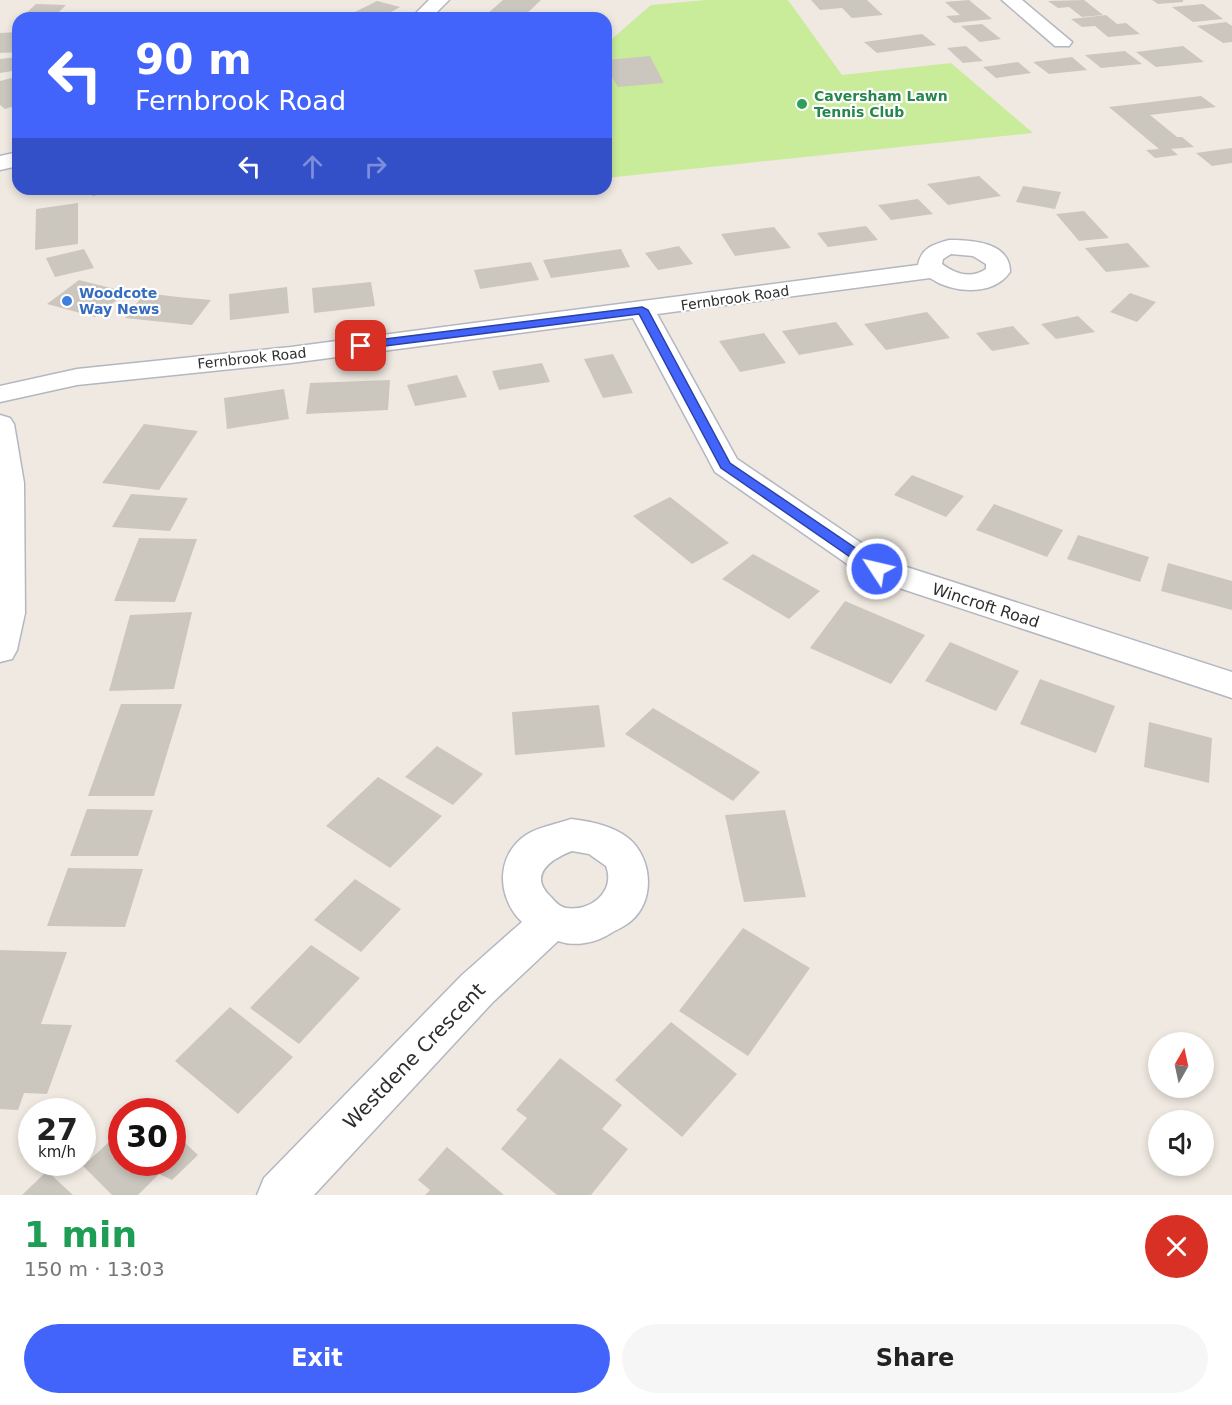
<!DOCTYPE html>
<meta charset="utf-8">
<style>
:root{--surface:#fff;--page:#f6f6f6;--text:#222;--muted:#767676;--accent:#4264fb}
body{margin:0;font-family:"DejaVu Sans",sans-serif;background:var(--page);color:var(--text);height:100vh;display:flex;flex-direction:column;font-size:22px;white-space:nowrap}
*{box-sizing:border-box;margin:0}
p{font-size:20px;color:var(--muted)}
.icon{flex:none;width:33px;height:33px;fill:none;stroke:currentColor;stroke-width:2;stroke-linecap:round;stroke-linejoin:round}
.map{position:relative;height:1195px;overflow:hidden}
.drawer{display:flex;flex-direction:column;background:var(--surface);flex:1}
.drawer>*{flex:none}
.banner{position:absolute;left:12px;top:12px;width:600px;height:183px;border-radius:18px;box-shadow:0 3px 9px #0003;background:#4264fb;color:#fff;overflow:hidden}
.needle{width:39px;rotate:9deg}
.controls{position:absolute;left:1148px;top:1032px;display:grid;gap:12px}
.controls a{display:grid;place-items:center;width:66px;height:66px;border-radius:50%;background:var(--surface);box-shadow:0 3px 9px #0003;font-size:30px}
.speed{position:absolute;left:18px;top:1098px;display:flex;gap:12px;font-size:30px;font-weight:700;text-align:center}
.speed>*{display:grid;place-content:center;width:78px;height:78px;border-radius:50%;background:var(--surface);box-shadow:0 3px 9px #0003;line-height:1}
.speed small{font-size:15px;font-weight:400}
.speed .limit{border:9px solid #d22;background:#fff;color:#111}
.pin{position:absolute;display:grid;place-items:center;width:51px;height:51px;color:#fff;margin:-26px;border-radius:12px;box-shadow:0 3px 9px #0006}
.me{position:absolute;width:66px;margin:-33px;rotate:305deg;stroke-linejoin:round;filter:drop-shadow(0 0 4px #0008)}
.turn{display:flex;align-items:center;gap:21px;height:126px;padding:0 24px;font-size:27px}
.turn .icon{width:78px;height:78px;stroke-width:2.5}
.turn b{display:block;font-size:42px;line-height:51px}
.lanes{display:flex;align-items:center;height:57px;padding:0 24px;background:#0003;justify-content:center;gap:30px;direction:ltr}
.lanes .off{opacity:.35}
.round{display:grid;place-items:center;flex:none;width:63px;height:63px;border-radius:32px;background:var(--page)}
.headline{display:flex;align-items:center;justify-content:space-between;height:102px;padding:0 24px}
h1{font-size:36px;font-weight:600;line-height:45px;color:#1e9e55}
.cta{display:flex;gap:12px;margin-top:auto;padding:12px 24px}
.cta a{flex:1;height:69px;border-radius:36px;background:var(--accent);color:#fff;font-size:24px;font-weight:600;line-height:69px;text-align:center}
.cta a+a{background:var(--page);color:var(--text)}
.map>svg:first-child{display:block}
.pitch{fill:#c9ec9a}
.building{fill:#cbc7bf}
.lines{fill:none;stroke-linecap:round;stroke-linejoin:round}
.minor-casing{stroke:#b4b7c1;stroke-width:3}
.minor{fill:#fff;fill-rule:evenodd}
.route{fill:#4264fb;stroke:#2b41a3;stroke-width:1.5}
.leisure-dot{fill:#2e9e5b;stroke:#fff;stroke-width:2}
.shop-dot{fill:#3f7fe0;stroke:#fff;stroke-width:2}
.labels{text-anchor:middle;stroke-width:4.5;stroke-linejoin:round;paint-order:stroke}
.far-leisure-label{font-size:14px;font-weight:bold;fill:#27864d;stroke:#fff;text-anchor:start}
.far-shop-label{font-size:14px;font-weight:bold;fill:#366cbe;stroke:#fff;text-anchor:start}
.far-street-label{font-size:14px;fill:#2e2e2e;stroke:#fff}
.street-label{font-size:16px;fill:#2e2e2e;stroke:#fff}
.near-street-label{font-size:20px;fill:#2e2e2e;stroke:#fff}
</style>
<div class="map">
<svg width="1232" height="1195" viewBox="0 0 1232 1195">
<rect width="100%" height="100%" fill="#efe9e1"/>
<path class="pitch" d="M706,0H788L842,75L951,63L1033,133L606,178V44L651,5Z"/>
<g class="building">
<path d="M503,0H541L522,18L487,14Z"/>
<path d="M811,0H867L883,15L852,18L842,8L820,10Z"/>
<path d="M969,0L992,19L954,23L946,16L960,15L945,2Z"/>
<path d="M1084,0L1103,15L1082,17L1069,7L1058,8L1048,1Z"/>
<path d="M1152,0H1183V2L1158,4Z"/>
<path d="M377,1L400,7L380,18H360L349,15Z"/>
<path d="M36,4L66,5L53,18H21Z"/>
<path d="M1203,4L1223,19L1193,22L1172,7Z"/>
<path d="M1106,15L1117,24L1126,23L1140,34L1108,37L1095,26L1082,27L1071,19Z"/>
<path d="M1226,22L1232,26V42L1223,43L1197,26Z"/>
<path d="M982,24L1001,39L980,42L961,26Z"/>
<path d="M18,32V52L0,53V33Z"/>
<path d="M922,34L936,45L877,53L864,42Z"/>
<path d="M966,46L983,61L963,63L947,48Z"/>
<path d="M1183,46L1204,62L1156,67L1136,52Z"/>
<path d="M1125,51L1142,64L1101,68L1085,55Z"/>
<path d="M650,56L664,83L618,87L606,67V60Z"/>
<path d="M18,57V70L0,73V59Z"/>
<path d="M1072,57L1087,70L1049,74L1033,62Z"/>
<path d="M1018,62L1031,73L996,78L983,67Z"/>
<path d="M15,77L18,79V105L5,109L0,105V81Z"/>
<path d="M1201,96L1216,107L1150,115L1177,137H1182L1194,147L1171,149L1178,155L1155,158L1146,150L1159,149L1109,107Z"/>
<path d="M1232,148V163L1212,166L1196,153Z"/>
<path d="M979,176L1001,196L948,205L927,184Z"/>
<path d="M1023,186L1061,192L1055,209L1016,202Z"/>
<path d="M73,189H107L94,196Z"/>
<path d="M918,199L933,214L891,220L878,205Z"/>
<path d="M78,203V244L35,250L36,209Z"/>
<path d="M1084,211L1109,238L1079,241L1056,214Z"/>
<path d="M866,226L878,240L828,247L817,233Z"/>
<path d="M774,227L791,248L735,256L721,234Z"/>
<path d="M1128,243L1150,267L1106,272L1085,248Z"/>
<path d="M679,246L693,264L658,270L645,253Z"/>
<path d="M84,249L94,268L55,277L46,258Z"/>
<path d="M621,249L630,267L551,278L543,260Z"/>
<path d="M531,262L539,280L480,289L474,270Z"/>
<path d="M79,280L127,292L95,317L47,304Z"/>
<path d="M371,282L375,306L314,313L312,288Z"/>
<path d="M287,287L289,313L230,320L229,294Z"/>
<path d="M145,293L178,297L211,300L192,325L125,318Z"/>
<path d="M1130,293L1156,302L1137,322L1110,312Z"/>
<path d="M927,312L950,338L886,350L864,324Z"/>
<path d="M1078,316L1095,332L1056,339L1041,324Z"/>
<path d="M836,322L854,345L799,355L782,331Z"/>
<path d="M1013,326L1030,344L992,351L976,333Z"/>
<path d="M764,333L786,363L740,372L719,341Z"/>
<path d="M613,354L633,393L603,398L584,359Z"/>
<path d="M542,363L550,382L499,390L492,371Z"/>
<path d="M457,375L467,397L415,406L407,385Z"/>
<path d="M390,380L388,410L306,414L310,383Z"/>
<path d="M284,389L289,419L227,429L224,398Z"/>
<path d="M144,424L198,431L159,490L102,483Z"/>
<path d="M912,475L964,496L946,517L894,495Z"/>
<path d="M131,494L188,498L170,531L112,527Z"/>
<path d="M670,497L729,543L692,564L633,516Z"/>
<path d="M994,504L1063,530L1047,557L976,530Z"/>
<path d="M1078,535L1149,557L1140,582L1067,559Z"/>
<path d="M139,538L197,539L175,602L114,601Z"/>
<path d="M753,554L820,591L789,619L722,579Z"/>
<path d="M1168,563L1232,581V610L1161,591Z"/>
<path d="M845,601L925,635L891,684L810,648Z"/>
<path d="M192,612L174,689L109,691L130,615Z"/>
<path d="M950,642L1019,671L996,711L925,681Z"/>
<path d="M1040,679L1115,706L1096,753L1020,724Z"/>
<path d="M121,704H182L154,796H88Z"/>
<path d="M599,705L605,747L515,755L512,712Z"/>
<path d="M653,708L705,739L760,772L733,801L625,734Z"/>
<path d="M1149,722L1212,738L1209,783L1144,767Z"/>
<path d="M437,746L483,774L453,805L405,777Z"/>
<path d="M378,777L442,816L390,868L326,826Z"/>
<path d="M87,809L153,810L138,856H70Z"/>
<path d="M785,810L806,897L744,902L725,815Z"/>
<path d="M68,868L143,869L125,927L47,926Z"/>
<path d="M355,879L401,909L361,952L314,920Z"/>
<path d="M743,928L810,968L748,1056L679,1011Z"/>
<path d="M311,945L360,978L299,1044L250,1008Z"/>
<path d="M0,950L67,952L41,1024L72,1025L47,1094L24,1093L18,1110L0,1109Z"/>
<path d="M230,1007L293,1057L238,1114L175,1061Z"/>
<path d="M671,1022L737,1074L682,1137L615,1080Z"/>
<path d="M560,1058L622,1105L602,1129L628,1149L591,1195H557L501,1149L527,1118L516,1110Z"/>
<path d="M122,1130V1162H172V1131L198,1155L172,1180L159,1174L138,1195H112L83,1166Z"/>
<path d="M447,1147L504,1195H425L430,1190L418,1180Z"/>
<path d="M47,1171L73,1195H22Z"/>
</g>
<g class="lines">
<defs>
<g id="minor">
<path d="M429,0H449L431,18H411Z"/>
<path d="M1002,0H1022L1072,42L1069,46H1055Z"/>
<path d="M18,152V166L0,170V156Z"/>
<path d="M949,240C972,240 1010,242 1010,272C993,297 952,293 930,278L657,314L737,459L888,561L1232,672V698L866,577L715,472L633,318L291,363L77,385L0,402V386L77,369L291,347L918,265C921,248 934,244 949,240ZM951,254L973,256L986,264V269C971,279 955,274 942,264L943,259Z"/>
<path d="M0,415L10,418L14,424L24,483L25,613L17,650L12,659L0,662Z"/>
<path d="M571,819C590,821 613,826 628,838C652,857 656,900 631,921C625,926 618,929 611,933C596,943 575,947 558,941L492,1003L314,1195H257L264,1178L462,975L522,922C497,898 495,856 526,835C538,827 557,824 571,819ZM572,851L589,854L606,866C616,891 591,912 566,908C560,907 555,902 551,897C527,875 551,859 572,851Z"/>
</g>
</defs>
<use href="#minor" class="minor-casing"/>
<use href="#minor" class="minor"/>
</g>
<path class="route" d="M642,307L648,310L730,463L882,566L884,569L882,572H872L721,468L639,314L361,349L356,346L361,342Z"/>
<circle class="leisure-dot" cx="802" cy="104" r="6"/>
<circle class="shop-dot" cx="67" cy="301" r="6"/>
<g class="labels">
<g class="far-leisure-label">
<text x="814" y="101">Caversham Lawn<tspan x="814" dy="16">Tennis Club</tspan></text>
</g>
<g class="far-shop-label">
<text x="79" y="298">Woodcote<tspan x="79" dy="16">Way News</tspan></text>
</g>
<g class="far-street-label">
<text transform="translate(735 298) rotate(-8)" y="5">Fernbrook Road</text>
<text transform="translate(252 358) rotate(-6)" y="5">Fernbrook Road</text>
</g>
<g class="street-label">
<text transform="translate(986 605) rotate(18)" y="6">Wincroft Road</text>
</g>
<g class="near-street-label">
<text transform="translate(414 1056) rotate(-46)" y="7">Westdene Crescent</text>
</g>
</g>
</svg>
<div class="controls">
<a><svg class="needle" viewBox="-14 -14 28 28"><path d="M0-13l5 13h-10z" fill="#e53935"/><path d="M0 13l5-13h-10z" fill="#767676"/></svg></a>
<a><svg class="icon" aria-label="sound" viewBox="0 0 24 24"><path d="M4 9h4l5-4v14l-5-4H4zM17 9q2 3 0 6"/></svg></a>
</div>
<div class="speed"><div>27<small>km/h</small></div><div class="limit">30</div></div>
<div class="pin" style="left:361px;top:346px;background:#d93025"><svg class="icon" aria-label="arrive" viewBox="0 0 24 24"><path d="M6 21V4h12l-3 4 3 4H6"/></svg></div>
<svg class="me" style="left:877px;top:569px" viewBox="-20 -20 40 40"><circle r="17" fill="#4264fb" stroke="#fff" stroke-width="3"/><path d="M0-11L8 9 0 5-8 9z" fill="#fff"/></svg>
<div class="banner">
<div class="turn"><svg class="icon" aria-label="left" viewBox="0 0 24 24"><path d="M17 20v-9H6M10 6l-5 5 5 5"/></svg><div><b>90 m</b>Fernbrook Road</div></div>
<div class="lanes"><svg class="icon" aria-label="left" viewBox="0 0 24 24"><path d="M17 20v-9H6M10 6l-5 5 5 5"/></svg><svg class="icon off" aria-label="ahead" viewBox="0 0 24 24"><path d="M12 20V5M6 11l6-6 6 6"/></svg><svg class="icon off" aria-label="right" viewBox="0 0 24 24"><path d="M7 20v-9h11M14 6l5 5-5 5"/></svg></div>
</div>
</div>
<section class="drawer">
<div class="headline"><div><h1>1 min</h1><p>150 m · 13:03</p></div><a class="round" style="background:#d93025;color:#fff"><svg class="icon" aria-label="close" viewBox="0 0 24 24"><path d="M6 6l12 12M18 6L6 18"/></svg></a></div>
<div class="cta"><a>Exit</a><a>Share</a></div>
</section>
